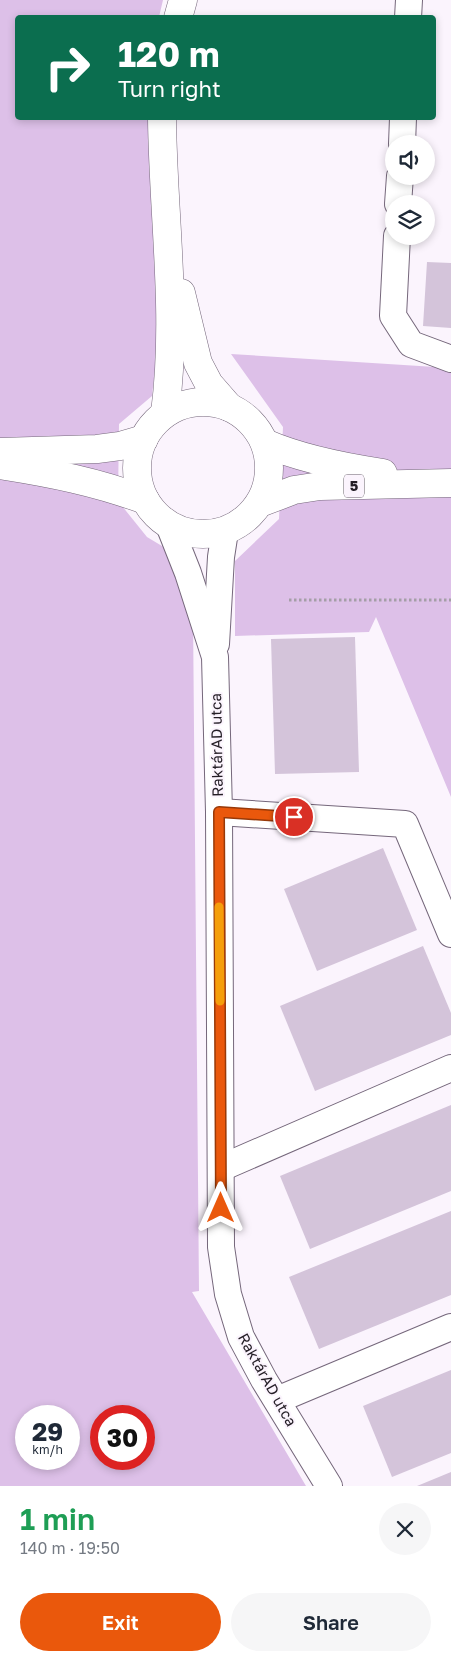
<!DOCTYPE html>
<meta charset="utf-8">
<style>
:root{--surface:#fff;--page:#f6f6f7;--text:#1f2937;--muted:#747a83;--accent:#ea580c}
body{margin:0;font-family:"Golos Text",sans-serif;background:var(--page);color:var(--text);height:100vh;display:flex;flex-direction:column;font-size:19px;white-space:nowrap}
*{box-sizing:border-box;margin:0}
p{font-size:16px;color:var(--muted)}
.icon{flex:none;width:28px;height:28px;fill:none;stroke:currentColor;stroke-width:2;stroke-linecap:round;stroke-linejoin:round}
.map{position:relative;height:1486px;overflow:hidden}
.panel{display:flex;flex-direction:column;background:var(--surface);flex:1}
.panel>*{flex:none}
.guide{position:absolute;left:15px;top:15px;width:421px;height:105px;border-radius:5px;box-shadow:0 2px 8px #0003;background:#0b6e4f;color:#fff;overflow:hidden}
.fabs{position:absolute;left:385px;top:135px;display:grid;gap:10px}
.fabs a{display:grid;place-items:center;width:50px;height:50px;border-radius:50%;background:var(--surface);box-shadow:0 2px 8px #0003;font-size:25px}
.speed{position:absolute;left:15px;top:1405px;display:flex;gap:10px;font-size:25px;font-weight:700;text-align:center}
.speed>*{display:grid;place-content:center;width:65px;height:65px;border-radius:50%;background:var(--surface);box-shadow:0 2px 8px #0003;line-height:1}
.speed small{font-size:12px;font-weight:400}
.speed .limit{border:8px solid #d22;background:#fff;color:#111}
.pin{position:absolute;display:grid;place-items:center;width:42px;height:42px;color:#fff;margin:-21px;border:2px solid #fff;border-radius:50%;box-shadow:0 1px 5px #0007}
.me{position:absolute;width:55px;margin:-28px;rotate:0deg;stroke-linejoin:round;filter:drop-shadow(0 0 4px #0008)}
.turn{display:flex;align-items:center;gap:18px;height:105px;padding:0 20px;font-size:22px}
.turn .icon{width:65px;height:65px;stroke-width:2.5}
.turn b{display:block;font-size:35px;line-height:42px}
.round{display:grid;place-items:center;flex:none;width:52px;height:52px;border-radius:26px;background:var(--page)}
.summary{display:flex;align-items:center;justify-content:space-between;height:85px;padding:0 20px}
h1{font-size:30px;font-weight:600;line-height:38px;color:#1e9e55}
.cta{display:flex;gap:10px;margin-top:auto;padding:10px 20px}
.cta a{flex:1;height:58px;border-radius:30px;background:var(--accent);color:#fff;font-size:20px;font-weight:600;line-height:58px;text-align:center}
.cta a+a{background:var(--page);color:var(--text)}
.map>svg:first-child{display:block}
.green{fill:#ddc0e8;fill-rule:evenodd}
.building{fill:#d4c4da}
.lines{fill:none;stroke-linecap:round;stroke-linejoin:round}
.minor-casing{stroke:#75677b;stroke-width:28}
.major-casing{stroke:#75677b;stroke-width:29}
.path{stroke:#a59ea7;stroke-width:3;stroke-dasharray:2.5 2.5;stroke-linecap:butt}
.minor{stroke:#fff;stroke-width:26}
.major{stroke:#fff;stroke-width:28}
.route-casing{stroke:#983908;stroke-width:12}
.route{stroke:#ea580c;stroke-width:9}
.slow{stroke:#f59e0b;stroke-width:9}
.labels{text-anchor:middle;stroke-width:4;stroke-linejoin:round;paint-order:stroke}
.shield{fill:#fbf4fd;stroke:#645e66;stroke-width:1}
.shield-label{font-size:14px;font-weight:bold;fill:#241e26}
.street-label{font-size:15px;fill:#241e26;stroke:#fbf4fd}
</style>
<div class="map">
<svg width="451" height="1486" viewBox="0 0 451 1486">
<rect width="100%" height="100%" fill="#fbf4fd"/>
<g class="green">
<path d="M0,0H163L159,17L18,18V118H148L160,325L152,396L119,424L118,501L147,537L167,549L193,615L199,1291L192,1292L306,1486H0ZM26,1416H69V1459H26ZM101,1416H144V1459H101Z"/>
<path d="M231,354L451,368V797L376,617L369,632L235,636V561L279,519L283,427Z"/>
</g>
<g class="building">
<path d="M427,262L451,263V328L423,326Z"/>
<path d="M355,637L359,772L275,774L271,639Z"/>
<path d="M383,848L417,930L317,971L284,889Z"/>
<path d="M423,946L451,1013V1035L315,1091L280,1006Z"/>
<path d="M451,1105V1191L310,1249L280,1176Z"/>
<path d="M451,1211V1295L319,1349L289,1277Z"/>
<path d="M451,1370V1453L392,1477L363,1406Z"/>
<path d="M451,1472V1486H417Z"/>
</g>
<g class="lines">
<defs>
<g id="minor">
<path d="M408,18L409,0"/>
<path d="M402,144L403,118"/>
<path d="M398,204L400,176"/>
<path d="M397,236L393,316L411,344L451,359"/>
<path d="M169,525L188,573L215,657L219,812L221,1247L228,1294L241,1337L264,1380L329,1486"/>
<path d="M216,644L221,557L225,531"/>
<path d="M219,812L405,824L451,934"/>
<path d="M221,1168L451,1068"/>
<path d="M277,1400L451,1327"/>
</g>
<g id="major">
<path d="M178,18L183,0"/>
<path d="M162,118C163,216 178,315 165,413"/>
<path d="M181,293L198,363L209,384L229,407"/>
<circle cx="203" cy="468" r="66"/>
<path d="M265,443C301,459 343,467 383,473"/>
<path d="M0,452L97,449L120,446L144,439"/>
<path d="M0,465C51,473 97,482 145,500"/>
<path d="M260,503L294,490L320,486L451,483"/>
</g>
</defs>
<use href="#minor" class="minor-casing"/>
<use href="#major" class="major-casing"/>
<path class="path" d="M289,600H451"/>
<use href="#minor" class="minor"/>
<use href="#major" class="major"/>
</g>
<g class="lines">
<defs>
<path id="route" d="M221,1208L219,812L294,817"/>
</defs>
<use href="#route" class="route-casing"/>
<use href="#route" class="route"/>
<path class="slow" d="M219,907L220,1001"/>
</g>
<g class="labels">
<rect class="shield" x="344" y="474.5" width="20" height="23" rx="4"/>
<g class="shield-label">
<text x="354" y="491">5</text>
</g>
<g class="street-label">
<text transform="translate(217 745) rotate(-91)" y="5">RaktárAD utca</text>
<text transform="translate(267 1380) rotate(61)" y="5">RaktárAD utca</text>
</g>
</g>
</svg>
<div class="fabs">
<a><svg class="icon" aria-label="sound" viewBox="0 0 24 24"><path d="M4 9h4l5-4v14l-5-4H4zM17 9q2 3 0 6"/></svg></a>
<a><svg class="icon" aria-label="layers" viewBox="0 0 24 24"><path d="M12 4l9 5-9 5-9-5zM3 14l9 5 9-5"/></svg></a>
</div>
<div class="speed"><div>29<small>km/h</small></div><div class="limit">30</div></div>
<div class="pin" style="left:294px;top:817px;background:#d93025"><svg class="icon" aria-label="arrive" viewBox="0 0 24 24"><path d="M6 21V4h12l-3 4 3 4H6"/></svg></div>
<svg class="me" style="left:221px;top:1208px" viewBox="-20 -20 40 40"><path d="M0-17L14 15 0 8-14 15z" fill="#ea580c" stroke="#fff" stroke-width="4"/></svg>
<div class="guide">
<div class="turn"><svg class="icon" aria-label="right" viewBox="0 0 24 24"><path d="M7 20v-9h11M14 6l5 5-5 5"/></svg><div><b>120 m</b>Turn right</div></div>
</div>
</div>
<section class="panel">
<div class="summary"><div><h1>1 min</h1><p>140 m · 19:50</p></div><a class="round"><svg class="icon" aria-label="close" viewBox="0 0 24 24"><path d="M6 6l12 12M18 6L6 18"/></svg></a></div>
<div class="cta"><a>Exit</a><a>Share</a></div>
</section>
